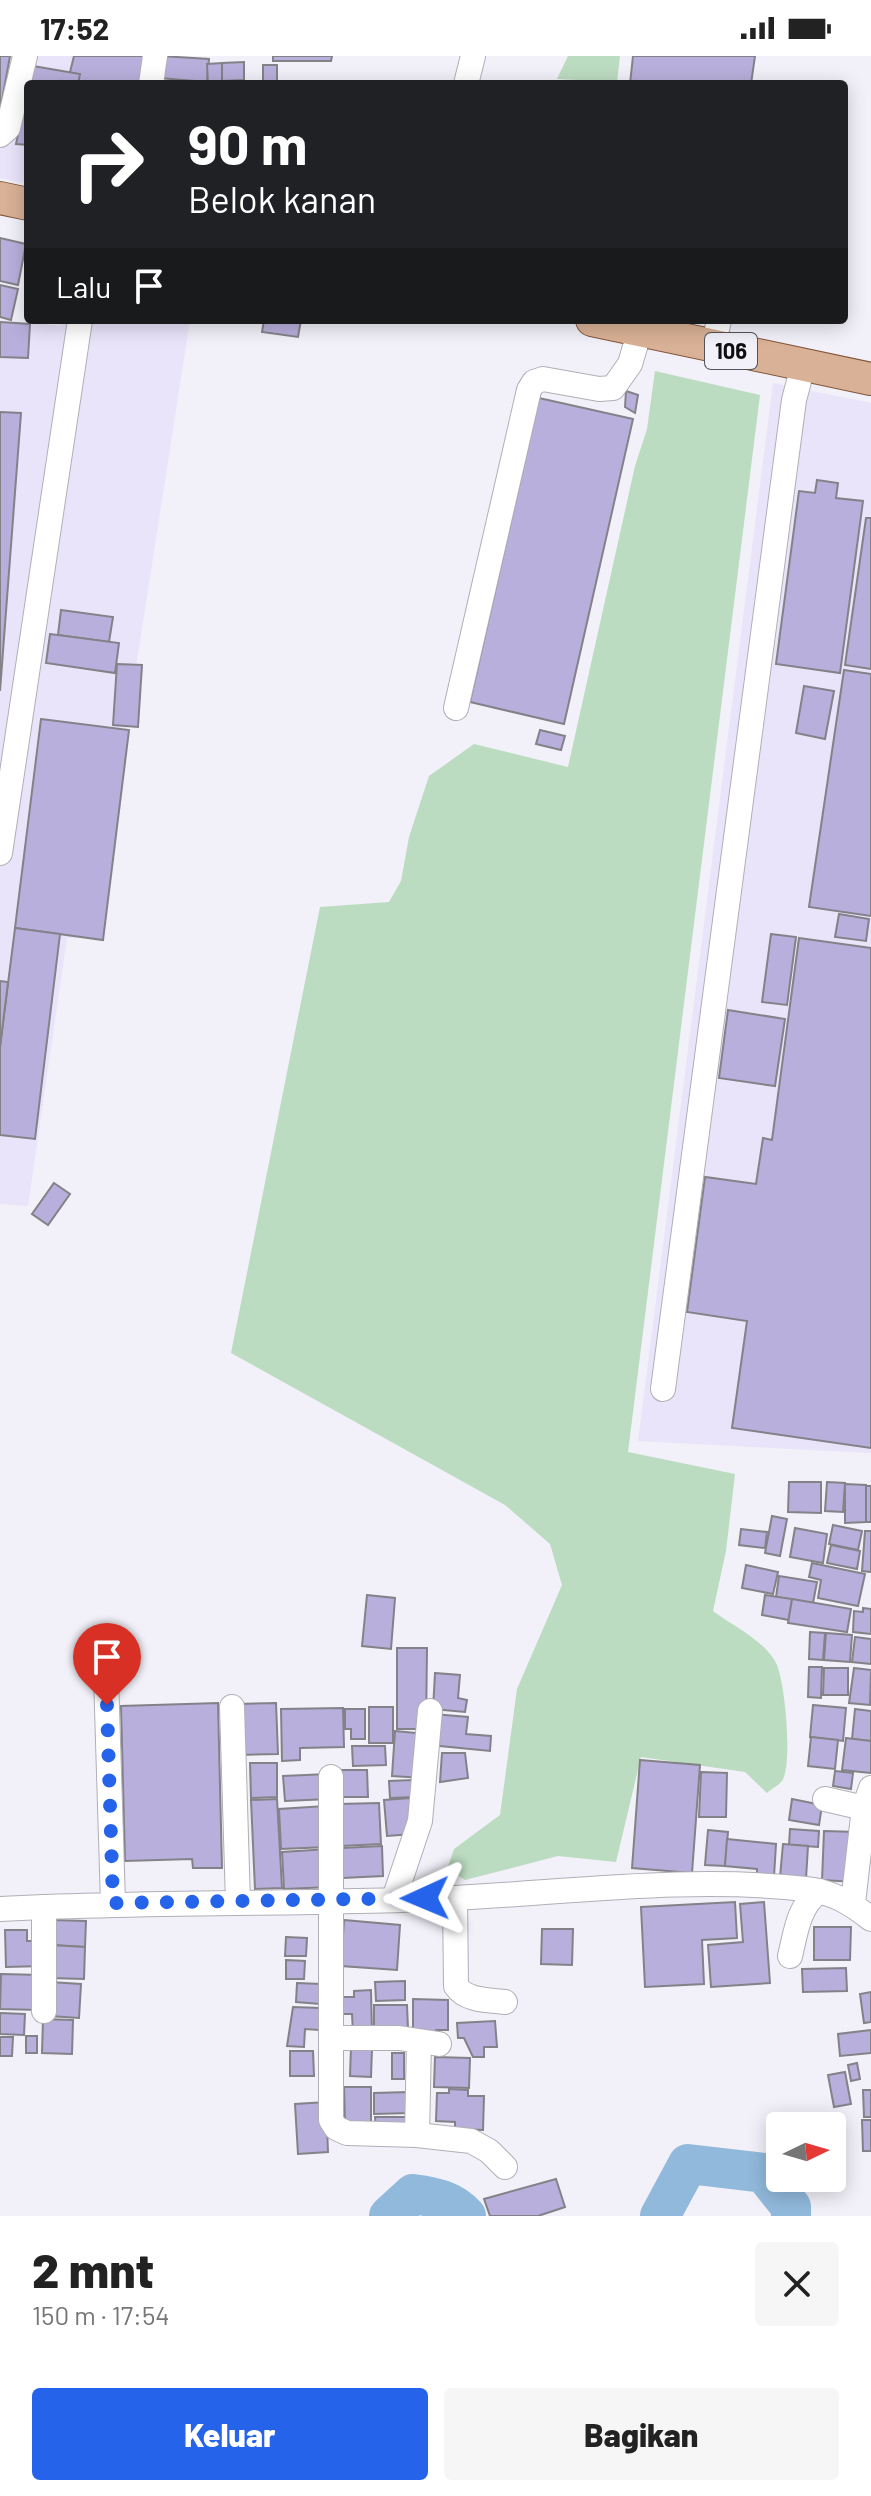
<!DOCTYPE html>
<html lang="id">
<meta charset="utf-8">
<style>
:root{--surface:#fff;--page:#f6f6f6;--text:#222;--muted:#767676;--accent:#2563eb}
body{margin:0;font-family:Barlow,sans-serif;background:var(--page);color:var(--text);height:100vh;display:flex;flex-direction:column;font-size:30px;white-space:nowrap}
*{box-sizing:border-box;margin:0}
p{font-size:26px;color:var(--muted)}
.icon{flex:none;width:44px;height:44px;fill:none;stroke:currentColor;stroke-width:2;stroke-linecap:round;stroke-linejoin:round}
.map{position:relative;height:2160px;overflow:hidden}
.side{display:flex;flex-direction:column;background:var(--surface);flex:1}
.side>*{flex:none}
.top-card{position:absolute;left:24px;top:24px;width:824px;height:244px;border-radius:8px;box-shadow:0 4px 20px #0003;background:#202124;color:#fff;overflow:hidden}
.needle{width:52px;rotate:85deg}
.fabs{position:absolute;left:766px;top:2056px;display:grid;gap:16px}
.fabs a{display:grid;place-items:center;width:80px;height:80px;border-radius:8px;background:var(--surface);box-shadow:0 4px 20px #0003;font-size:40px}
.pin{position:absolute;display:grid;place-items:center;width:68px;height:68px;color:#fff;margin:-82px -34px;border-radius:50% 50% 50% 0;rotate:-45deg;box-shadow:0 0 8px #0007}
.pin .icon{rotate:45deg}
.me{position:absolute;width:88px;margin:-44px;rotate:269deg;stroke-linejoin:round;filter:drop-shadow(0 0 6px #0008)}
.turn{display:flex;align-items:center;gap:28px;height:168px;padding:0 32px;font-size:36px}
.turn .icon{width:104px;height:104px;stroke-width:2.5}
.turn b{display:block;font-size:56px;line-height:68px}
.then{display:flex;align-items:center;height:76px;padding:0 32px;background:#0003;gap:16px;font-size:30px}
.round{display:grid;place-items:center;flex:none;width:84px;height:84px;border-radius:8px;background:var(--page)}
.head{display:flex;align-items:center;justify-content:space-between;height:136px;padding:0 32px}
h1{font-size:48px;font-weight:800;line-height:60px}
.action{display:flex;gap:16px;margin-top:auto;padding:16px 32px}
.action a{flex:1;height:92px;border-radius:8px;background:var(--accent);color:#fff;font-size:32px;font-weight:800;line-height:92px;text-align:center}
.action a+a{background:var(--page);color:var(--text)}
.status{display:flex;justify-content:space-between;align-items:center;height:56px;padding:0 40px;background:var(--surface);direction:ltr}
.status svg{height:22px;fill:currentColor}
.map>svg:first-child{display:block}
.industrial{fill:#e9e4fa}
.green{fill:#bcdcc1}
.lines{fill:none;stroke-linecap:round;stroke-linejoin:round}
.river{stroke:#91b9db;stroke-width:40}
.building{fill:#b9afdc;stroke:#838288;stroke-width:2}
.minor-casing{stroke:#b1afb6;stroke-width:26}
.major-casing{stroke:#82563a;stroke-width:34}
.minor{stroke:#fff;stroke-width:24}
.major{stroke:#d9b196;stroke-width:32}
.route{stroke:#2563eb;stroke-width:14;stroke-dasharray:0 25.2}
.labels{text-anchor:middle;stroke-width:7;stroke-linejoin:round;paint-order:stroke}
.shield{fill:#f2f0f8;stroke:#535256;stroke-width:2}
.shield-label{font-size:22px;font-weight:bold;fill:#0f0f11}
</style>
<div class="status"><b>17:52</b><svg viewBox="0 0 49 12"><path d="M0 12V9h3v3zM5 12V6h3v6zM10 12V3h3v9zM15 12V0h3v12zM26 1h20v11H26zM47 4h2v5h-2z"/></svg></div>
<div class="map">
<svg width="871" height="2160" viewBox="0 0 871 2160">
<rect width="100%" height="100%" fill="#f2f0f8"/>
<g class="industrial">
<path d="M0,0H152L28,28V128L0,122Z"/>
<path d="M0,264L61,270L62,264H190L94,881L67,882L28,1150L0,1148Z"/>
<path d="M773,327L871,347V1397L638,1385Z"/>
</g>
<g class="green">
<path d="M568,0H620L617,26L557,23Z"/>
<path d="M655,315L760,339L628,1396L735,1418L726,1495L713,1555C733,1570 764,1584 776,1607C785,1624 793,1709 782,1725C779,1729 771,1733 767,1737L745,1716L641,1701L616,1806L558,1800L465,1824L447,1813L454,1793L500,1759L517,1633L562,1529L550,1488L505,1449L231,1297L320,851L389,846L401,825L409,781L429,720L474,688L568,711L635,410L647,373Z"/>
</g>
<g class="lines">
<g class="river">
<path d="M389,2160L413,2138C434,2141 452,2144 466,2160"/>
<path d="M660,2160L688,2108L764,2117L791,2151V2160"/>
</g>
</g>
<g class="building">
<path d="M0,0H10L0,55Z"/>
<path d="M74,0H145L140,28H67Z"/>
<path d="M161,0L209,3L207,26L159,22Z"/>
<path d="M273,0H332L331,5H273Z"/>
<path d="M633,0H755L751,28H630Z"/>
<path d="M244,6V24L222,25V7Z"/>
<path d="M222,7V25H231V28H208L207,8Z"/>
<rect x="263" y="9" width="14" height="19"/>
<path d="M33,10L80,18L78,28H29Z"/>
<path d="M28,32V89L16,88Z"/>
<path d="M0,182L26,188L18,229L0,225Z"/>
<path d="M0,229L18,233L11,264L0,261Z"/>
<path d="M264,264H301L298,281L262,276Z"/>
<path d="M0,266L30,268L28,302L0,301Z"/>
<path d="M626,335L638,339L635,357L625,351Z"/>
<path d="M539,342L633,363L564,668L470,646Z"/>
<path d="M0,356L21,357L0,635Z"/>
<path d="M817,424L838,427L836,442L863,445L840,617L776,608L799,435L815,437Z"/>
<path d="M866,462H871V613L845,609Z"/>
<path d="M61,554L113,561L109,586L58,579Z"/>
<path d="M50,578L119,587L115,617L46,607Z"/>
<path d="M117,608L142,609L138,671L113,669Z"/>
<path d="M844,614L871,618V860L809,851Z"/>
<path d="M804,630L834,635L825,683L796,677Z"/>
<path d="M41,663L129,674L103,884L15,872Z"/>
<path d="M540,674L565,680L561,694L536,688Z"/>
<path d="M839,858L869,863L866,885L835,881Z"/>
<path d="M15,872L60,878L35,1083L0,1079V991Z"/>
<path d="M771,878L796,881L787,949L762,946Z"/>
<path d="M799,882L871,892V1392L732,1372L747,1265L687,1256L705,1121L756,1128L763,1082L772,1084Z"/>
<path d="M0,925L8,926L0,991Z"/>
<path d="M728,954L785,963L775,1030L719,1022Z"/>
<path d="M54,1127L70,1138L48,1169L32,1158Z"/>
<path d="M789,1426H821V1457L788,1456Z"/>
<path d="M827,1426L845,1427L843,1456L825,1455Z"/>
<path d="M845,1428L866,1429V1466L845,1467Z"/>
<rect x="866" y="1430" width="5" height="36"/>
<path d="M772,1460L787,1463L780,1500L765,1497Z"/>
<path d="M833,1469L862,1475L858,1494L829,1488Z"/>
<path d="M795,1472L827,1478L823,1507L790,1501Z"/>
<path d="M741,1473L767,1476L765,1492L739,1489Z"/>
<path d="M865,1475H871V1516L862,1515Z"/>
<path d="M831,1489L860,1495L857,1513L827,1507Z"/>
<path d="M812,1507L865,1518L858,1550L818,1542L821,1524L809,1521Z"/>
<path d="M746,1509L778,1516L773,1538L742,1532Z"/>
<path d="M779,1520L817,1526L813,1547L776,1541Z"/>
<path d="M367,1539L395,1542L391,1593L362,1590Z"/>
<path d="M765,1539L792,1543L789,1564L762,1559Z"/>
<path d="M792,1543L851,1553L847,1576L788,1567Z"/>
<path d="M863,1552L871,1553V1578L853,1576L854,1555L863,1556Z"/>
<path d="M810,1576L825,1577L823,1604L809,1603Z"/>
<path d="M826,1577L852,1579L850,1606L824,1604Z"/>
<path d="M855,1581L871,1583V1608L852,1606Z"/>
<path d="M397,1592H427L426,1673H397Z"/>
<path d="M809,1611H822L821,1642L808,1641Z"/>
<path d="M824,1612H848V1639H823Z"/>
<path d="M854,1612L871,1614L870,1649L849,1647Z"/>
<path d="M435,1617L460,1619L458,1642L467,1644L465,1656L433,1653Z"/>
<path d="M218,1647L222,1812H193L192,1803L125,1805L121,1650Z"/>
<path d="M276,1647L278,1698L239,1699L238,1648Z"/>
<path d="M813,1649L846,1652L843,1685L810,1681Z"/>
<rect x="369" y="1651" width="24" height="36"/>
<path d="M343,1652L344,1691L300,1692V1704L282,1705L281,1653Z"/>
<path d="M345,1653H365V1683H351V1673H345Z"/>
<path d="M855,1653L871,1655V1685L852,1683Z"/>
<path d="M433,1658L468,1661L466,1678L491,1680L490,1695L430,1689Z"/>
<path d="M395,1675L426,1678L423,1722L392,1720Z"/>
<path d="M811,1681L838,1684L835,1713L808,1710Z"/>
<path d="M846,1682L871,1685V1717L842,1714Z"/>
<path d="M352,1690H385L386,1709L353,1710Z"/>
<path d="M442,1697H465L468,1722L440,1726Z"/>
<path d="M640,1704L700,1709L692,1817L632,1812Z"/>
<path d="M250,1707H277V1741L251,1742Z"/>
<path d="M342,1714H367L368,1741H342Z"/>
<path d="M835,1715L853,1717L851,1733L833,1730Z"/>
<path d="M701,1716L727,1717L726,1761H699Z"/>
<path d="M328,1718L329,1743L285,1745L283,1720Z"/>
<path d="M413,1724L415,1741L390,1742L389,1725Z"/>
<path d="M410,1742L413,1778L387,1780L384,1744Z"/>
<path d="M277,1743L282,1832L255,1833L251,1744Z"/>
<path d="M792,1743L822,1749L819,1769L789,1764Z"/>
<path d="M379,1747L381,1788L341,1790L339,1748Z"/>
<path d="M325,1750L327,1791L281,1793L279,1753Z"/>
<path d="M790,1773L819,1775L818,1791L789,1789Z"/>
<path d="M708,1774L728,1776L725,1810L705,1809Z"/>
<path d="M824,1775L857,1776L854,1826L822,1824Z"/>
<path d="M727,1783L776,1788L774,1821L757,1820V1813L725,1810Z"/>
<path d="M783,1788L808,1790L806,1823L780,1821Z"/>
<path d="M382,1790L383,1820L343,1822L342,1792Z"/>
<path d="M328,1793L330,1831L284,1833L282,1796Z"/>
<path d="M735,1846L737,1882L702,1884L704,1928L645,1931L641,1851Z"/>
<path d="M764,1846L770,1927L711,1931L708,1889L743,1886L740,1848Z"/>
<path d="M52,1864L86,1865L85,1891L51,1889Z"/>
<path d="M344,1864L400,1869L397,1914L341,1910Z"/>
<path d="M814,1871H851L850,1904H814Z"/>
<path d="M542,1873H573L572,1909L541,1908Z"/>
<path d="M5,1874H27V1885H42L43,1910L6,1911Z"/>
<path d="M286,1881L307,1882L306,1900H285Z"/>
<path d="M51,1889L85,1891L84,1923L50,1922Z"/>
<path d="M286,1904L305,1905L304,1923H286Z"/>
<path d="M846,1912L847,1935L803,1936L802,1913Z"/>
<path d="M1,1918L41,1919L40,1954L0,1953Z"/>
<path d="M405,1925V1944L376,1945L375,1926Z"/>
<path d="M50,1926L81,1928L79,1962L49,1960Z"/>
<path d="M297,1927L321,1928L320,1948L296,1946Z"/>
<path d="M371,1934L372,1977H353L352,1958H341V1941H354V1935Z"/>
<path d="M871,1936V1966L864,1967L860,1938Z"/>
<path d="M413,1943L448,1944V1974H436V1982H413Z"/>
<path d="M374,1949H407L408,1973L374,1974Z"/>
<path d="M293,1951L320,1952L319,1974L305,1973L304,1991L287,1990Z"/>
<path d="M0,1957L25,1958L24,1979L0,1978Z"/>
<path d="M43,1963L73,1964L72,1998L42,1997Z"/>
<path d="M495,1965L497,1991H484V2001H473L464,1982H458L457,1967Z"/>
<path d="M871,1974V1997L840,2000L838,1978Z"/>
<rect x="26" y="1980" width="11" height="17"/>
<path d="M0,1981H13L12,2000H0Z"/>
<path d="M351,1991L372,1992L371,2021L350,2020Z"/>
<path d="M290,1995H313L314,2020H290Z"/>
<rect x="392" y="1997" width="12" height="26"/>
<path d="M435,2001L470,2002L469,2032L434,2031Z"/>
<path d="M857,2007L860,2023L851,2025L848,2009Z"/>
<path d="M845,2016L851,2048L834,2051L828,2019Z"/>
<path d="M344,2031H371V2067H345Z"/>
<path d="M449,2033L468,2034V2040H484L483,2074L455,2073V2066L436,2065L437,2037H449Z"/>
<path d="M863,2034H871V2061H864Z"/>
<path d="M409,2036L410,2057L374,2058V2037Z"/>
<path d="M326,2046L328,2096L298,2098L295,2048Z"/>
<path d="M375,2061H411V2072H376Z"/>
<path d="M862,2064H871V2095H863Z"/>
<path d="M556,2123L565,2151L538,2160H490L484,2143Z"/>
</g>
<g class="lines">
<defs>
<g id="minor">
<path d="M151,28L155,0"/>
<path d="M466,28L473,0"/>
<path d="M0,79L8,72L25,0"/>
<path d="M713,292L719,264"/>
<path d="M456,652L529,334L534,326L543,323L599,333L613,332L630,308L640,274"/>
<path d="M0,797L80,264"/>
<path d="M663,1333L794,344L803,310"/>
<path d="M106,1620L113,1847"/>
<path d="M232,1651L238,1846"/>
<path d="M331,1721V2064L336,2072L347,2077L417,2079L471,2085L489,2095L505,2111"/>
<path d="M825,1743L864,1752"/>
<path d="M455,1842L456,1930C466,1945 489,1944 505,1946"/>
<path d="M394,1843L420,1765L430,1655"/>
<path d="M853,1847L864,1752L871,1732"/>
<path d="M0,1853C152,1845 303,1849 455,1842C572,1836 690,1820 806,1833C833,1836 851,1847 871,1863"/>
<path d="M790,1900C796,1876 798,1851 819,1835"/>
<path d="M44,1955V1851"/>
<path d="M332,1982H399L439,1988"/>
<path d="M417,2079L419,1986"/>
</g>
<g id="major">
<path d="M0,142L28,148"/>
<path d="M592,264L871,323"/>
</g>
</defs>
<use href="#minor" class="minor-casing"/>
<use href="#major" class="major-casing"/>
<use href="#minor" class="minor"/>
<use href="#major" class="major"/>
</g>
<g class="lines">
<path class="route" d="M107,1649L113,1847L425,1842"/>
</g>
<g class="labels">
<rect class="shield" x="705" y="277" width="52" height="36" rx="6"/>
<g class="shield-label">
<text x="731" y="303">106</text>
</g>
</g>
</svg>
<div class="fabs">
<a><svg class="needle" viewBox="-14 -14 28 28"><path d="M0-13l5 13h-10z" fill="#e53935"/><path d="M0 13l5-13h-10z" fill="#767676"/></svg></a>
</div>
<div class="pin" style="left:107px;top:1649px;background:#d93025"><svg class="icon" aria-label="arrive" viewBox="0 0 24 24"><path d="M6 21V4h12l-3 4 3 4H6"/></svg></div>
<svg class="me" style="left:425px;top:1842px" viewBox="-20 -20 40 40"><path d="M0-17L14 15 0 8-14 15z" fill="#2563eb" stroke="#fff" stroke-width="4"/></svg>
<div class="top-card">
<div class="turn"><svg class="icon" aria-label="right" viewBox="0 0 24 24"><path d="M7 20v-9h11M14 6l5 5-5 5"/></svg><div><b>90 m</b>Belok kanan</div></div>
<div class="then">Lalu<svg class="icon" aria-label="arrive" viewBox="0 0 24 24"><path d="M6 21V4h12l-3 4 3 4H6"/></svg></div>
</div>
</div>
<section class="side">
<div class="head"><div><h1>2 mnt</h1><p>150 m · 17:54</p></div><a class="round"><svg class="icon" aria-label="close" viewBox="0 0 24 24"><path d="M6 6l12 12M18 6L6 18"/></svg></a></div>
<div class="action"><a>Keluar</a><a>Bagikan</a></div>
</section>
